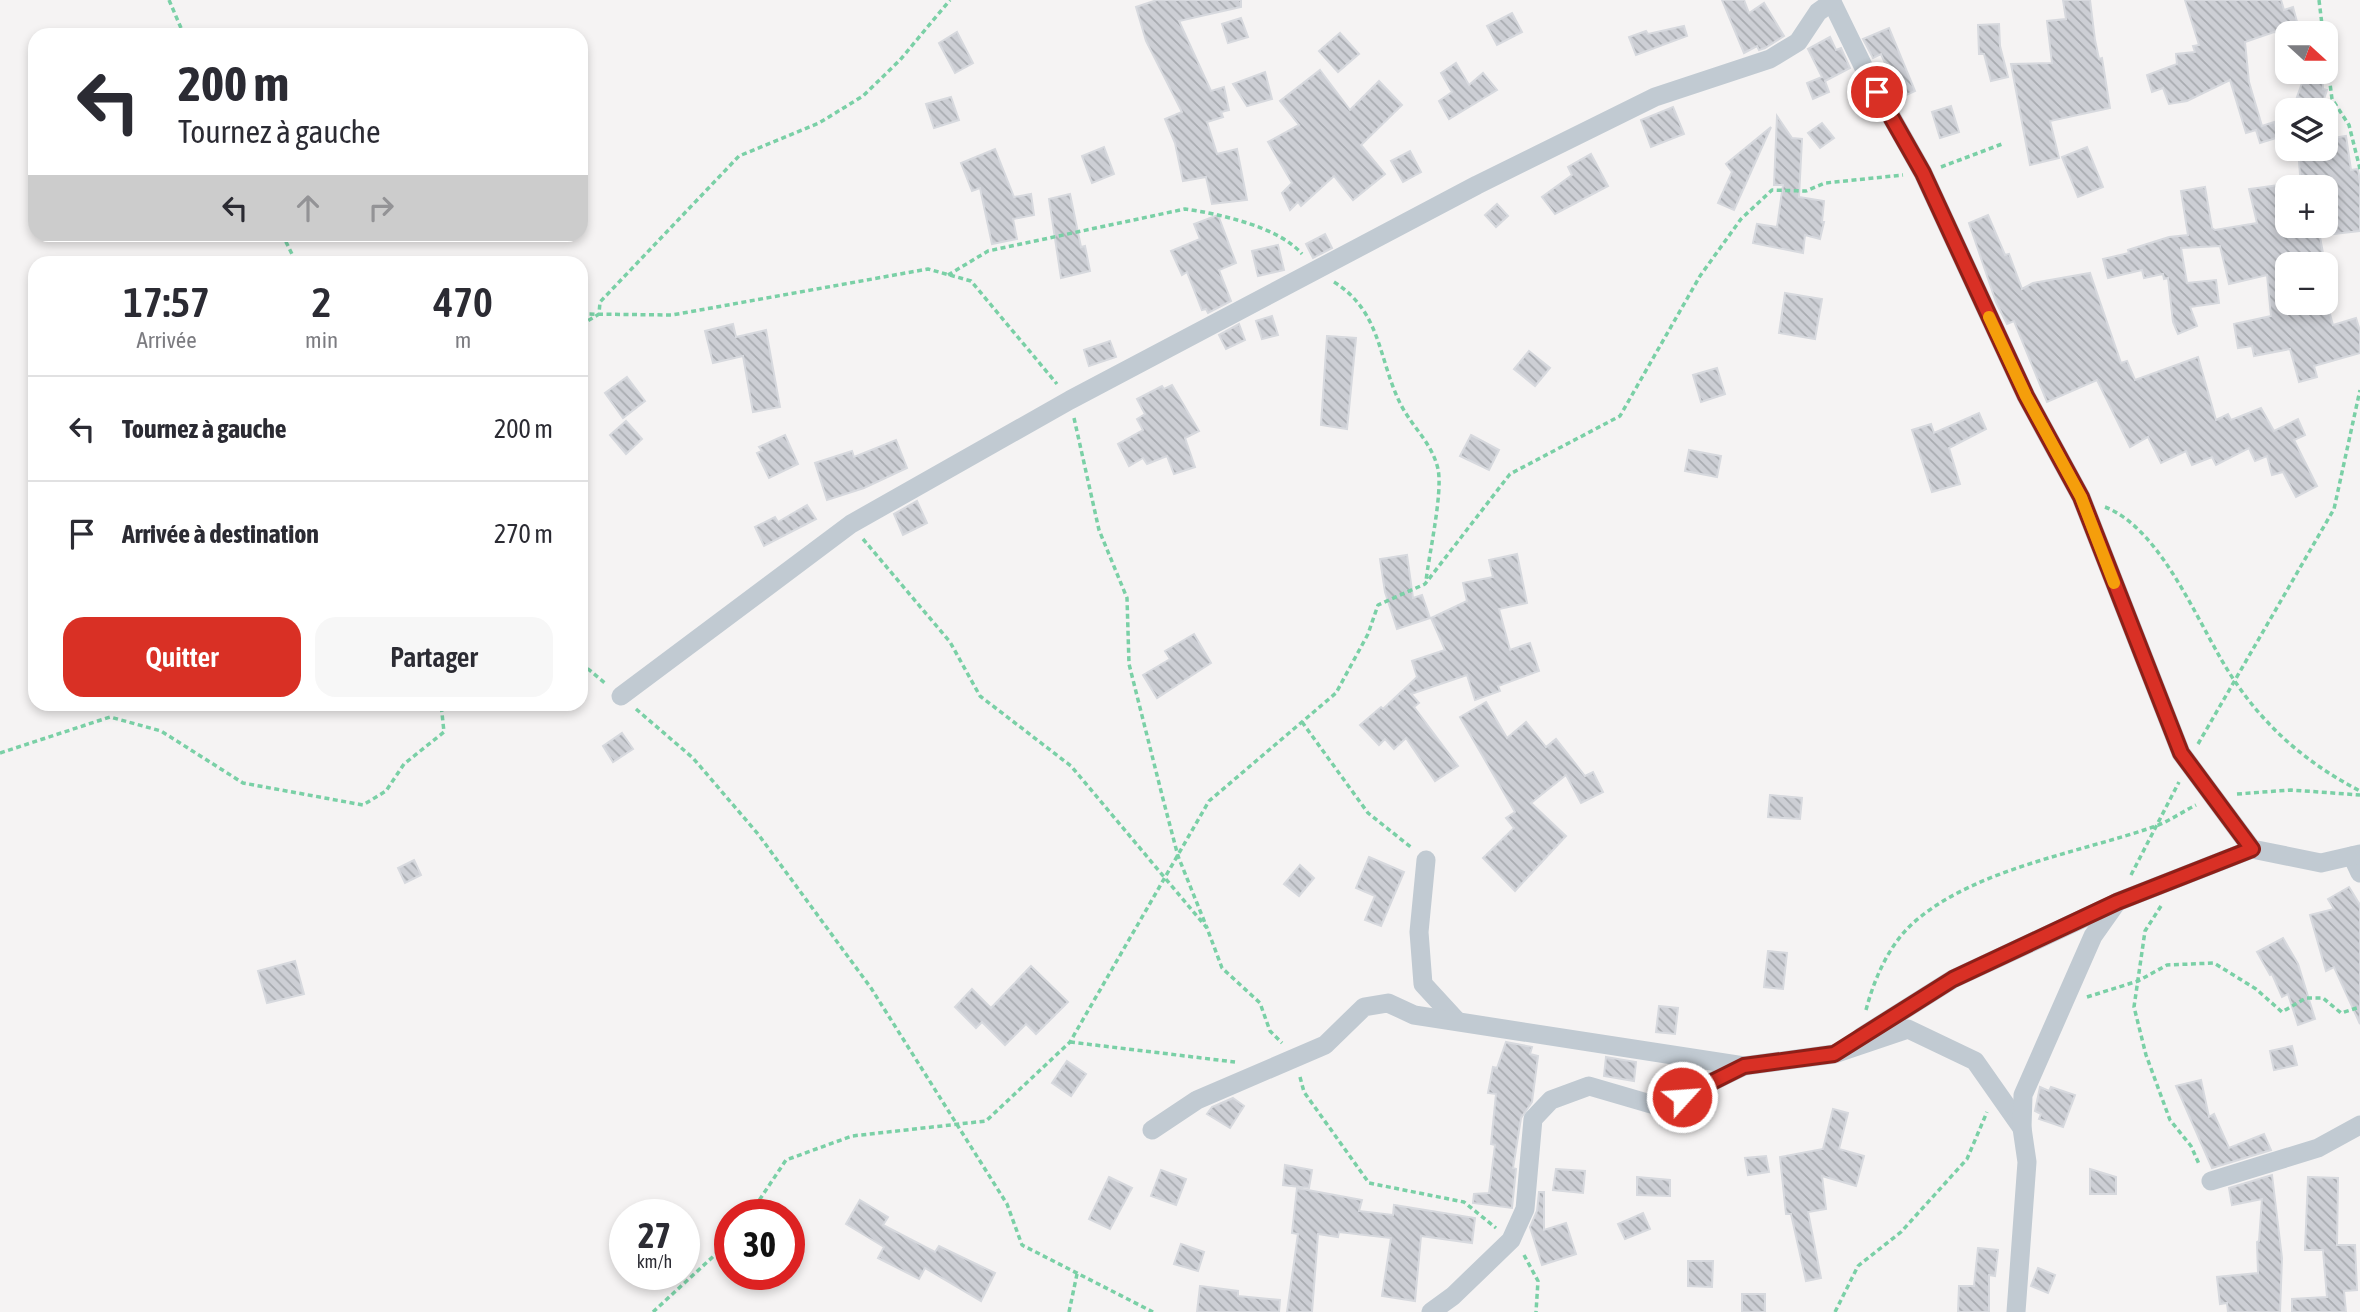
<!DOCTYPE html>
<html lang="fr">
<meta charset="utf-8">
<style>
:root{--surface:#fff;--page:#f7f7f7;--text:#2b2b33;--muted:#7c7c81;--line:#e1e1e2;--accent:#d93025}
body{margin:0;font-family:"Asap Condensed",sans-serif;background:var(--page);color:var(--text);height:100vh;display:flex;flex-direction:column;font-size:26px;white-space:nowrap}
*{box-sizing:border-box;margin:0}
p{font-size:23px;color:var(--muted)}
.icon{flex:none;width:38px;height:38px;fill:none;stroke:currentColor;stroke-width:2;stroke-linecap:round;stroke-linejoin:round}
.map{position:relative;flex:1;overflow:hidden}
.side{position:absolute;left:28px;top:256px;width:560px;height:455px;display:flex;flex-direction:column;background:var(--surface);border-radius:21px;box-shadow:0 4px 10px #0003}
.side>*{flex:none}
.banner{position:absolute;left:28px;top:28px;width:560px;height:214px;border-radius:21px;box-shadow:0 4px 10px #0003;background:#fff;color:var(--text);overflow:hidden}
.needle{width:46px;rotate:111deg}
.controls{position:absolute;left:2275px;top:21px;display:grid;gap:14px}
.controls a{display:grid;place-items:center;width:63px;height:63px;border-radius:14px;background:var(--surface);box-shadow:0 4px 10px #0003;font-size:35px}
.speed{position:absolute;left:609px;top:1199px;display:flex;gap:14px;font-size:35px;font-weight:700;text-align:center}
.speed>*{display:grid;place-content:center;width:91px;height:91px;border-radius:50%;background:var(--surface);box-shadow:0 4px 10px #0003;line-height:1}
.speed small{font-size:18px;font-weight:400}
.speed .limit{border:10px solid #d22;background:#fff;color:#111}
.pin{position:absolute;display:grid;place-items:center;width:60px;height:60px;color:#fff;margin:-30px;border:4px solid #fff;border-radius:50%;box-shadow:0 2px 7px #0007}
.me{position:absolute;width:77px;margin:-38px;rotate:64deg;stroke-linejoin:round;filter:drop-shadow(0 0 5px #0008)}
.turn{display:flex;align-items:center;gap:24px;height:147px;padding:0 35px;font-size:32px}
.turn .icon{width:91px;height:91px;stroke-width:2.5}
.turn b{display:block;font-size:49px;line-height:60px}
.lanes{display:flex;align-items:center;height:66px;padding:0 35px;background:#0003;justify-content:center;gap:35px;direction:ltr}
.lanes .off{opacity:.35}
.eta{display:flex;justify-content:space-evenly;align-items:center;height:119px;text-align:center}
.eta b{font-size:42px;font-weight:600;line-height:49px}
.primary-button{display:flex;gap:14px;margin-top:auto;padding:14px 35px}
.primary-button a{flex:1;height:80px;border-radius:21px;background:var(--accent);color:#fff;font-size:28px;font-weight:600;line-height:80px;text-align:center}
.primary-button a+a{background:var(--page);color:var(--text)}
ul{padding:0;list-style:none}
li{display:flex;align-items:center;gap:21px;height:105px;padding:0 35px;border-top:2px solid var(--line)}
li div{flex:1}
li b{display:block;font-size:26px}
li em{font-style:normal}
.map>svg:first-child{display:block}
.building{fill:url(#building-back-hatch);stroke:#d7d9de;stroke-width:2}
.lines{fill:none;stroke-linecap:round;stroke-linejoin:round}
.path{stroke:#7ad0a6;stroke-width:3.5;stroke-dasharray:5 3.5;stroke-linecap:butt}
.street{stroke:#c1cad2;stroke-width:19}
.route-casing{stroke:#8d1f18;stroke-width:18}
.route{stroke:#d93025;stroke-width:12}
.slow{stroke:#f59e0b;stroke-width:12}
</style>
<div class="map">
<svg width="2360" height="1312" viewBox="0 0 2360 1312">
<defs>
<pattern id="building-back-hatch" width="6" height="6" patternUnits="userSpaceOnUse" patternTransform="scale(1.75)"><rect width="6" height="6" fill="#cdcfd5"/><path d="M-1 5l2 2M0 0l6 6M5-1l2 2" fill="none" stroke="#a8abb0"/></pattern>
</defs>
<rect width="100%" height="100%" fill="#f5f3f3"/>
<g class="building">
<path d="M1157,0H1241V7L1179,21L1211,91L1224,87L1229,110L1221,112L1223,117L1207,122L1217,154L1237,149L1247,200L1212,204L1206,177L1183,181L1175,143L1165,119L1182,112L1146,41L1136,7Z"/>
<path d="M1722,0H1744L1749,13L1764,3L1784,36L1765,48L1759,50L1757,46L1744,53Z"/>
<path d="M2063,0H2090L2095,40L2099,59L2102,58L2110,108L2050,121L2059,158L2030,165L2011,64L2052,63L2047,21L2066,19Z"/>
<path d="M2185,0H2281L2284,10L2293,7L2300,33L2274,32L2245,42L2249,82L2262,126L2274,122L2279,137L2260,143L2256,130L2246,133L2230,80L2187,101L2169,104L2163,88L2152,92L2147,75L2177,64L2176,54L2195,52L2193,46L2199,45Z"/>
<path d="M1512,13L1522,32L1497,45L1487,26Z"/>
<path d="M1241,18L1248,37L1228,43L1222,24Z"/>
<path d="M1999,24L2000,46L2008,77L1991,81L1984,54H1979L1978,25Z"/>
<path d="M1684,26L1687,36L1636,55L1629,37L1646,31L1648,34Z"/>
<path d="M1889,28L1915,91L1900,98L1881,54L1873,58L1863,39Z"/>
<path d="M957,32L973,63L955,73L939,43Z"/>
<path d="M1340,33L1359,54L1338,72L1319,51Z"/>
<path d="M1830,37L1836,50L1841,48L1850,68L1825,81L1829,92L1813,99L1807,83L1822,77L1808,49Z"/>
<path d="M1456,63L1469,85L1483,73L1497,90L1449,119L1439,101L1452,92L1441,73Z"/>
<path d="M1320,70L1350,110L1379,81L1402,105L1361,145L1385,174L1353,200L1334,176L1301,206L1298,202L1290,210L1282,193L1292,183L1268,142L1299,125L1280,101Z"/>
<path d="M1265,72L1272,99L1247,106L1233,84Z"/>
<path d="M2306,72H2322L2323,89L2327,90L2322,105L2297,97Z"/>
<path d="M951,97L959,120L934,128L926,104Z"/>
<path d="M1951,106L1959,132L1940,138L1932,112Z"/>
<path d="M1673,107L1684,134L1651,147L1641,120Z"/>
<path d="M1777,116L1792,138L1802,139L1799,197L1824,201L1822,222H1824L1820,239L1805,235L1803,253L1753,243L1757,224L1777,227L1783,185H1774Z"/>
<path d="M1822,123L1834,138L1820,148L1808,133Z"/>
<path d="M1771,127L1734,210L1718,203L1732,172L1726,164Z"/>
<path d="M2346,136L2351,170L2358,169L2360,182V231L2326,235V187H2301L2298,149H2326V139Z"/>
<path d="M1104,147L1114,174L1092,183L1082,156Z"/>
<path d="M2087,147L2103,187L2078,197L2062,157Z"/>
<path d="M995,149L1014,197L1031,194L1034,215L1013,219L1017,239L992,244L980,188L972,191L961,163Z"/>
<path d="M1410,151L1421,172L1403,182L1391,161Z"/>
<path d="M1591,154L1608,186L1555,214L1542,197L1572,175L1568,167Z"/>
<path d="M2287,184V226H2318L2325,264H2287V312L2326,300L2333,325L2356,318L2360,331V353L2314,366L2317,377L2299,382L2290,349L2254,356L2252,346L2238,348L2234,324L2271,316L2267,275L2229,284L2220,246L2181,248L2187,283L2216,280L2219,303L2190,307L2197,326L2178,334L2173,322L2168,278L2164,279L2163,274L2144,278L2142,270L2108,278L2103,259L2129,253L2128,250L2169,237L2188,235L2181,191L2205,187L2212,228L2215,230L2257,223L2249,189Z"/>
<path d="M1070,194L1081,247L1085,246L1090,271L1061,278L1049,199Z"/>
<path d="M1497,204L1508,216L1496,227L1485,215Z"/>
<path d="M1218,215L1236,263L1219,270L1231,301L1208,313L1206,309L1202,310L1187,272L1182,275L1171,251L1200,239L1194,224Z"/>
<path d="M1988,215L2005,255L2009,254L2022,289L2033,283L2090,273L2121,363L2127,361L2135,380L2198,357L2216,420L2228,414L2231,420L2261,408L2274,431L2298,419L2305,435L2294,440L2317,486L2296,497L2283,472L2272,475L2267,456L2255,461L2249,448L2216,465L2212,457L2192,465L2186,451L2161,463L2148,437L2130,447L2097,380L2047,402L2014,321L2007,324L1996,302L1969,223Z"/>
<path d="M1325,234L1332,248L1313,258L1306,244Z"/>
<path d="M1278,245L1284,270L1258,276L1252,251Z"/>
<path d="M1785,293L1822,299L1815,339L1779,333Z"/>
<path d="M1272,316L1278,335L1262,339L1256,321Z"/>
<path d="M733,324L736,337L766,330L780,407L753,412L743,356L713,363L705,331Z"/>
<path d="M1239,324L1245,340L1226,349L1219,335Z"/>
<path d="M1327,336L1356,338L1347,429L1321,425Z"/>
<path d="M1110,341L1116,357L1089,366L1084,350Z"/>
<path d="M1529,351L1550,368L1535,386L1514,369Z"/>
<path d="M1717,368L1725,394L1701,402L1693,375Z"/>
<path d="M627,377L645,401L623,418L605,393Z"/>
<path d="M1172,385L1199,431L1185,438L1195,467L1174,474L1167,456L1147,464L1143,458L1129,466L1118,444L1143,430L1137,419L1145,414L1137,399L1162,386L1164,389Z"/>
<path d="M1979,413L1986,429L1949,448L1960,484L1932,492L1912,430L1931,424L1934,433Z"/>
<path d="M626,421L642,439L626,454L610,435Z"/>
<path d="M785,435L798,464L769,478L757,453L762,451L759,447Z"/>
<path d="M1471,435L1499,450L1489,470L1460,456Z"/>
<path d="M896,440L907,468L864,488L827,500L815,463L852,451L854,457Z"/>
<path d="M1689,450L1721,456L1717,477L1685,471Z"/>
<path d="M917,501L927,523L903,535L894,514Z"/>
<path d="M807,505L816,519L764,546L755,527L775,517L778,522Z"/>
<path d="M1517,554L1527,603L1499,609L1510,650L1530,643L1539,671L1498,686L1500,691L1475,700L1467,675L1411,694L1419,703L1414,707L1458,766L1435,781L1406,738L1394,749L1385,739L1379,745L1360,725L1381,707L1383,709L1417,677L1412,661L1445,650L1431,618L1467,601L1463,583L1493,577L1489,560Z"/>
<path d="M1407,555L1413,598L1422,595L1430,618L1397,629L1385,592L1380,559Z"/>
<path d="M1194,634L1211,663L1157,698L1143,675L1170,659L1165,651Z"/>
<path d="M1486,702L1507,738L1526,722L1546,747L1556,739L1585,776L1593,772L1603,792L1581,803L1566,775L1531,803L1566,836L1515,891L1483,858L1514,828L1506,818L1515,812L1460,717Z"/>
<path d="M622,733L633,749L613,762L603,746Z"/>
<path d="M1770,795L1802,798L1800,819L1768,817Z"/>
<path d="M1369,857L1404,872L1381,926L1365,920L1375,896L1356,888Z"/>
<path d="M414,860L421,875L405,883L398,868Z"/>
<path d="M1300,865L1314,878L1299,896L1284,884Z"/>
<path d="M2349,887L2360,905V1024L2334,967L2326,971L2310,915L2334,909L2328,899Z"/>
<path d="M2283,938L2298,964L2315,1019L2298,1025L2288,994L2282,997L2272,974L2270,975L2257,952Z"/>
<path d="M1768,951L1787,953L1783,989L1764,987Z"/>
<path d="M295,961L304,994L267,1003L258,971Z"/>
<path d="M1031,966L1068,1002L1036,1034L1026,1024L1005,1045L982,1022L976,1028L955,1007L972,989L991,1008Z"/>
<path d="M1659,1006L1678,1008L1675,1034L1656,1032Z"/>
<path d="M1506,1042L1532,1047L1530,1054L1538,1056L1532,1102L1521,1118L1513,1168L1516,1169L1512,1208L1473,1203L1474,1194L1489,1193L1495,1145L1491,1144L1496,1094L1488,1093L1493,1067L1497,1068Z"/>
<path d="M2292,1046L2297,1065L2274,1070L2270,1051Z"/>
<path d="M1606,1057L1636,1062L1634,1081L1604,1076Z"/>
<path d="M1067,1061L1086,1074L1071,1096L1052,1083Z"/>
<path d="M2201,1080L2209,1117L2214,1114L2229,1148L2264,1134L2271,1150L2212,1168L2176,1086Z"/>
<path d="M2040,1087L2049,1091L2051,1087L2075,1095L2063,1127L2039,1119L2041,1114L2035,1111Z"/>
<path d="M1233,1098L1244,1106L1230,1128L1207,1114L1212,1107Z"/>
<path d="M1833,1109L1848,1113L1839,1149L1864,1156L1856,1186L1822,1176L1826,1209L1808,1212L1821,1278L1806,1281L1791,1214H1786L1780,1157L1823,1149Z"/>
<path d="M1766,1156L1769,1172L1748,1175L1745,1158Z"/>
<path d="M1285,1165L1312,1170L1309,1188L1283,1185Z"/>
<path d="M1556,1169L1585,1171L1583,1193L1553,1190Z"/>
<path d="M2090,1169L2116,1177V1194H2090Z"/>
<path d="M1161,1170L1186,1179L1176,1205L1151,1196Z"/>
<path d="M2272,1175L2282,1258L2280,1312H2228L2227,1303L2220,1304L2217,1277L2258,1273L2257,1242L2259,1241L2262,1199L2232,1205L2229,1188Z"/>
<path d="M1109,1177L1132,1188L1110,1229L1089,1219Z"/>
<path d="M1637,1177L1670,1180V1196L1637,1195Z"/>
<path d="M2308,1177L2338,1178L2337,1245H2355L2357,1290L2344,1291L2346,1312H2292V1299L2327,1297L2323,1250H2305Z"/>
<path d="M1297,1188L1362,1200L1359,1211L1393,1215L1394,1205L1475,1218L1472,1243L1421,1236L1415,1301L1382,1296L1391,1238L1339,1232L1338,1237L1318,1234L1312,1312H1287L1298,1234L1292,1233Z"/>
<path d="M1539,1192H1544V1230L1566,1223L1576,1254L1542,1265L1530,1227L1537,1211Z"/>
<path d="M860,1200L888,1217L883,1225L935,1252L939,1246L995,1273L981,1301L925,1268L919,1279L878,1258L884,1247L846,1224Z"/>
<path d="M1643,1213L1650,1229L1625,1239L1618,1224Z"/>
<path d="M1181,1244L1204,1252L1198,1271L1174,1264Z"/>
<path d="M1978,1248L1998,1250L1995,1276L1989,1275V1312H1958L1959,1286H1974Z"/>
<path d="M1688,1261H1713L1712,1287L1688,1286Z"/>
<path d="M2038,1268L2055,1275L2048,1293L2031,1286Z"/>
<path d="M1200,1286L1238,1291V1296L1280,1300L1279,1312H1197Z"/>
<rect x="1742" y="1294" width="23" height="18"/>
</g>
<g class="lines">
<g class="path">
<path d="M169,0L184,35"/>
<path d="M2319,0L2323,33"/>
<path d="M2326,52L2332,99L2349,125L2360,169"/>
<path d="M1941,167L2002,144"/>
<path d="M282,234L294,258L300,262"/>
<path d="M948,275L988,251L1185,209C1220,214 1279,227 1302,254"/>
<path d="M1334,282C1382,312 1378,360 1401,405C1413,428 1432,443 1438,469C1443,493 1429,554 1426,581"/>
<path d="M581,314L672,315L928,269L971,281L1057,384"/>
<path d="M581,325L599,314L600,302L739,156L819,123L863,96L900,60L950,0"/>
<path d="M1074,418L1099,530L1127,598L1129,664L1163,799L1178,856L1207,928"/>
<path d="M2105,507C2164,530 2200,630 2234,680C2267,729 2308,764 2360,791"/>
<path d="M863,539L950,642L980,696L1071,766L1207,928L1222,968L1260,1003L1270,1031L1282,1043"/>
<path d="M581,663L606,684"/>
<path d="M636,709L693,758L758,834L871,988L1007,1204L1022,1245L1153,1312"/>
<path d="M1302,722L1368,813L1412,848"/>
<path d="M2198,744L2334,509L2360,390"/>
<path d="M0,753L110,717L161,731L243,783L363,805L386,791L404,764L444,732L441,704"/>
<path d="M2237,794L2291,790L2360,795"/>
<path d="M2131,875L2179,782"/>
<path d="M2161,906L2145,931L2134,1007L2146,1055L2170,1120L2191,1146L2199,1164"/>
<path d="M2087,997L2138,981L2167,965L2214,963L2256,989L2282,1012L2306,998H2323L2341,1013L2360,1007"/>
<path d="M1866,1010C1875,976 1891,940 1919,918C1980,868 2081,852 2153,827C2168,822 2182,812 2196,805"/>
<path d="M1070,1042L1235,1062"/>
<path d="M1300,1077L1304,1092L1369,1183L1464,1202L1496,1228"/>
<path d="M750,1214L786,1160L852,1136L986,1121L1070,1042L1209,801L1336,693L1368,634L1378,605L1425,584L1510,474L1620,416L1700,276L1741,219L1772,190L1806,191L1825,183L1903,175"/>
<path d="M1524,1255L1538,1281L1536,1312"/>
<path d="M653,1312L730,1241"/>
<path d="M1069,1312L1077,1274"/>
<path d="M1835,1312L1858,1266L1901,1232L1967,1159L1987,1112"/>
</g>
<g class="street">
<path d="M1831,0L1866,72L1923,173L2026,396L2081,497L2181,753L2252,849"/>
<path d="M621,696L851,524L1070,400L1477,185L1655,97L1770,59L1798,42L1818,12L1832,2"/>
<path d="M2352,856L2360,873"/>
<path d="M1426,860L1419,932L1423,984L1457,1021"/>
<path d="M1861,1037L1953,979L2116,903"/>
<path d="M1152,1130L1197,1100L1325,1045L1364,1007L1388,1003L1414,1015L1744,1066L1834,1054L1908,1029L1975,1061L2022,1128"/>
<path d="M2211,1181L2318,1148L2360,1125"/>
<path d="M1431,1312L1453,1296L1511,1240L1525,1209L1533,1119L1551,1100L1589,1086L1661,1107L1744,1066"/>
<path d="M2016,1312L2027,1162L2022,1128L2023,1095L2093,936L2117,902L2252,849L2321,863L2360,854"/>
</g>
</g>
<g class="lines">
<defs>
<path id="route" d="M1682,1097L1744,1066L1834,1054L1953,979L2117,902L2252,849L2181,753L2081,497L2026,396L1923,173L1877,92"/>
</defs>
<use href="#route" class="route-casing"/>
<use href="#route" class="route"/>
<path class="slow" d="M1989,317L2026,396L2081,497L2114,583"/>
</g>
</svg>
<div class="controls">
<a><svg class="needle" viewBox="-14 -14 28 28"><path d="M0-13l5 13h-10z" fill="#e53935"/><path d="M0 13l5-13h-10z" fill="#7c7c81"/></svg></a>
<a><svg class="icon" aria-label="layers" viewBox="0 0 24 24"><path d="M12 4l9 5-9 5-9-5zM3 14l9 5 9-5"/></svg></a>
<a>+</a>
<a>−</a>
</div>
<div class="speed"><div>27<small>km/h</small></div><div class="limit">30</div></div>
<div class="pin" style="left:1877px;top:92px;background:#d93025"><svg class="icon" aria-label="arrive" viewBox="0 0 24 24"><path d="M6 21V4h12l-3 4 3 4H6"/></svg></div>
<svg class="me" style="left:1682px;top:1097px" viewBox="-20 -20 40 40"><circle r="17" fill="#d93025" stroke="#fff" stroke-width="3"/><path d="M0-11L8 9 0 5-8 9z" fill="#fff"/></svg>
<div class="banner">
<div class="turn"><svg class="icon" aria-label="left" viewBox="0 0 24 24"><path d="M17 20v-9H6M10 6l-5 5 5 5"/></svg><div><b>200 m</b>Tournez à gauche</div></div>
<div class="lanes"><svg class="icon" aria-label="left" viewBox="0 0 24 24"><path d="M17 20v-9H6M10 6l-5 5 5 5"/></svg><svg class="icon off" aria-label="ahead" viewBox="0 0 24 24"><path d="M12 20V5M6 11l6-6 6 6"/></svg><svg class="icon off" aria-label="right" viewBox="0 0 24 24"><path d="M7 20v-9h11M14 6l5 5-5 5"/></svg></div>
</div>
<section class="side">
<div class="eta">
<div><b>17:57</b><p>Arrivée</p></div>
<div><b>2</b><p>min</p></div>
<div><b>470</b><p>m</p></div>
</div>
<ul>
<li><svg class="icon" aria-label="left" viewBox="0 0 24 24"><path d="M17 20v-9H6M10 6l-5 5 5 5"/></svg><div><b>Tournez à gauche</b></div><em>200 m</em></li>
<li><svg class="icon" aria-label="arrive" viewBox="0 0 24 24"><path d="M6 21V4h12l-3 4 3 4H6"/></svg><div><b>Arrivée à destination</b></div><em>270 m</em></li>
</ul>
<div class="primary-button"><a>Quitter</a><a>Partager</a></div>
</section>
</div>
